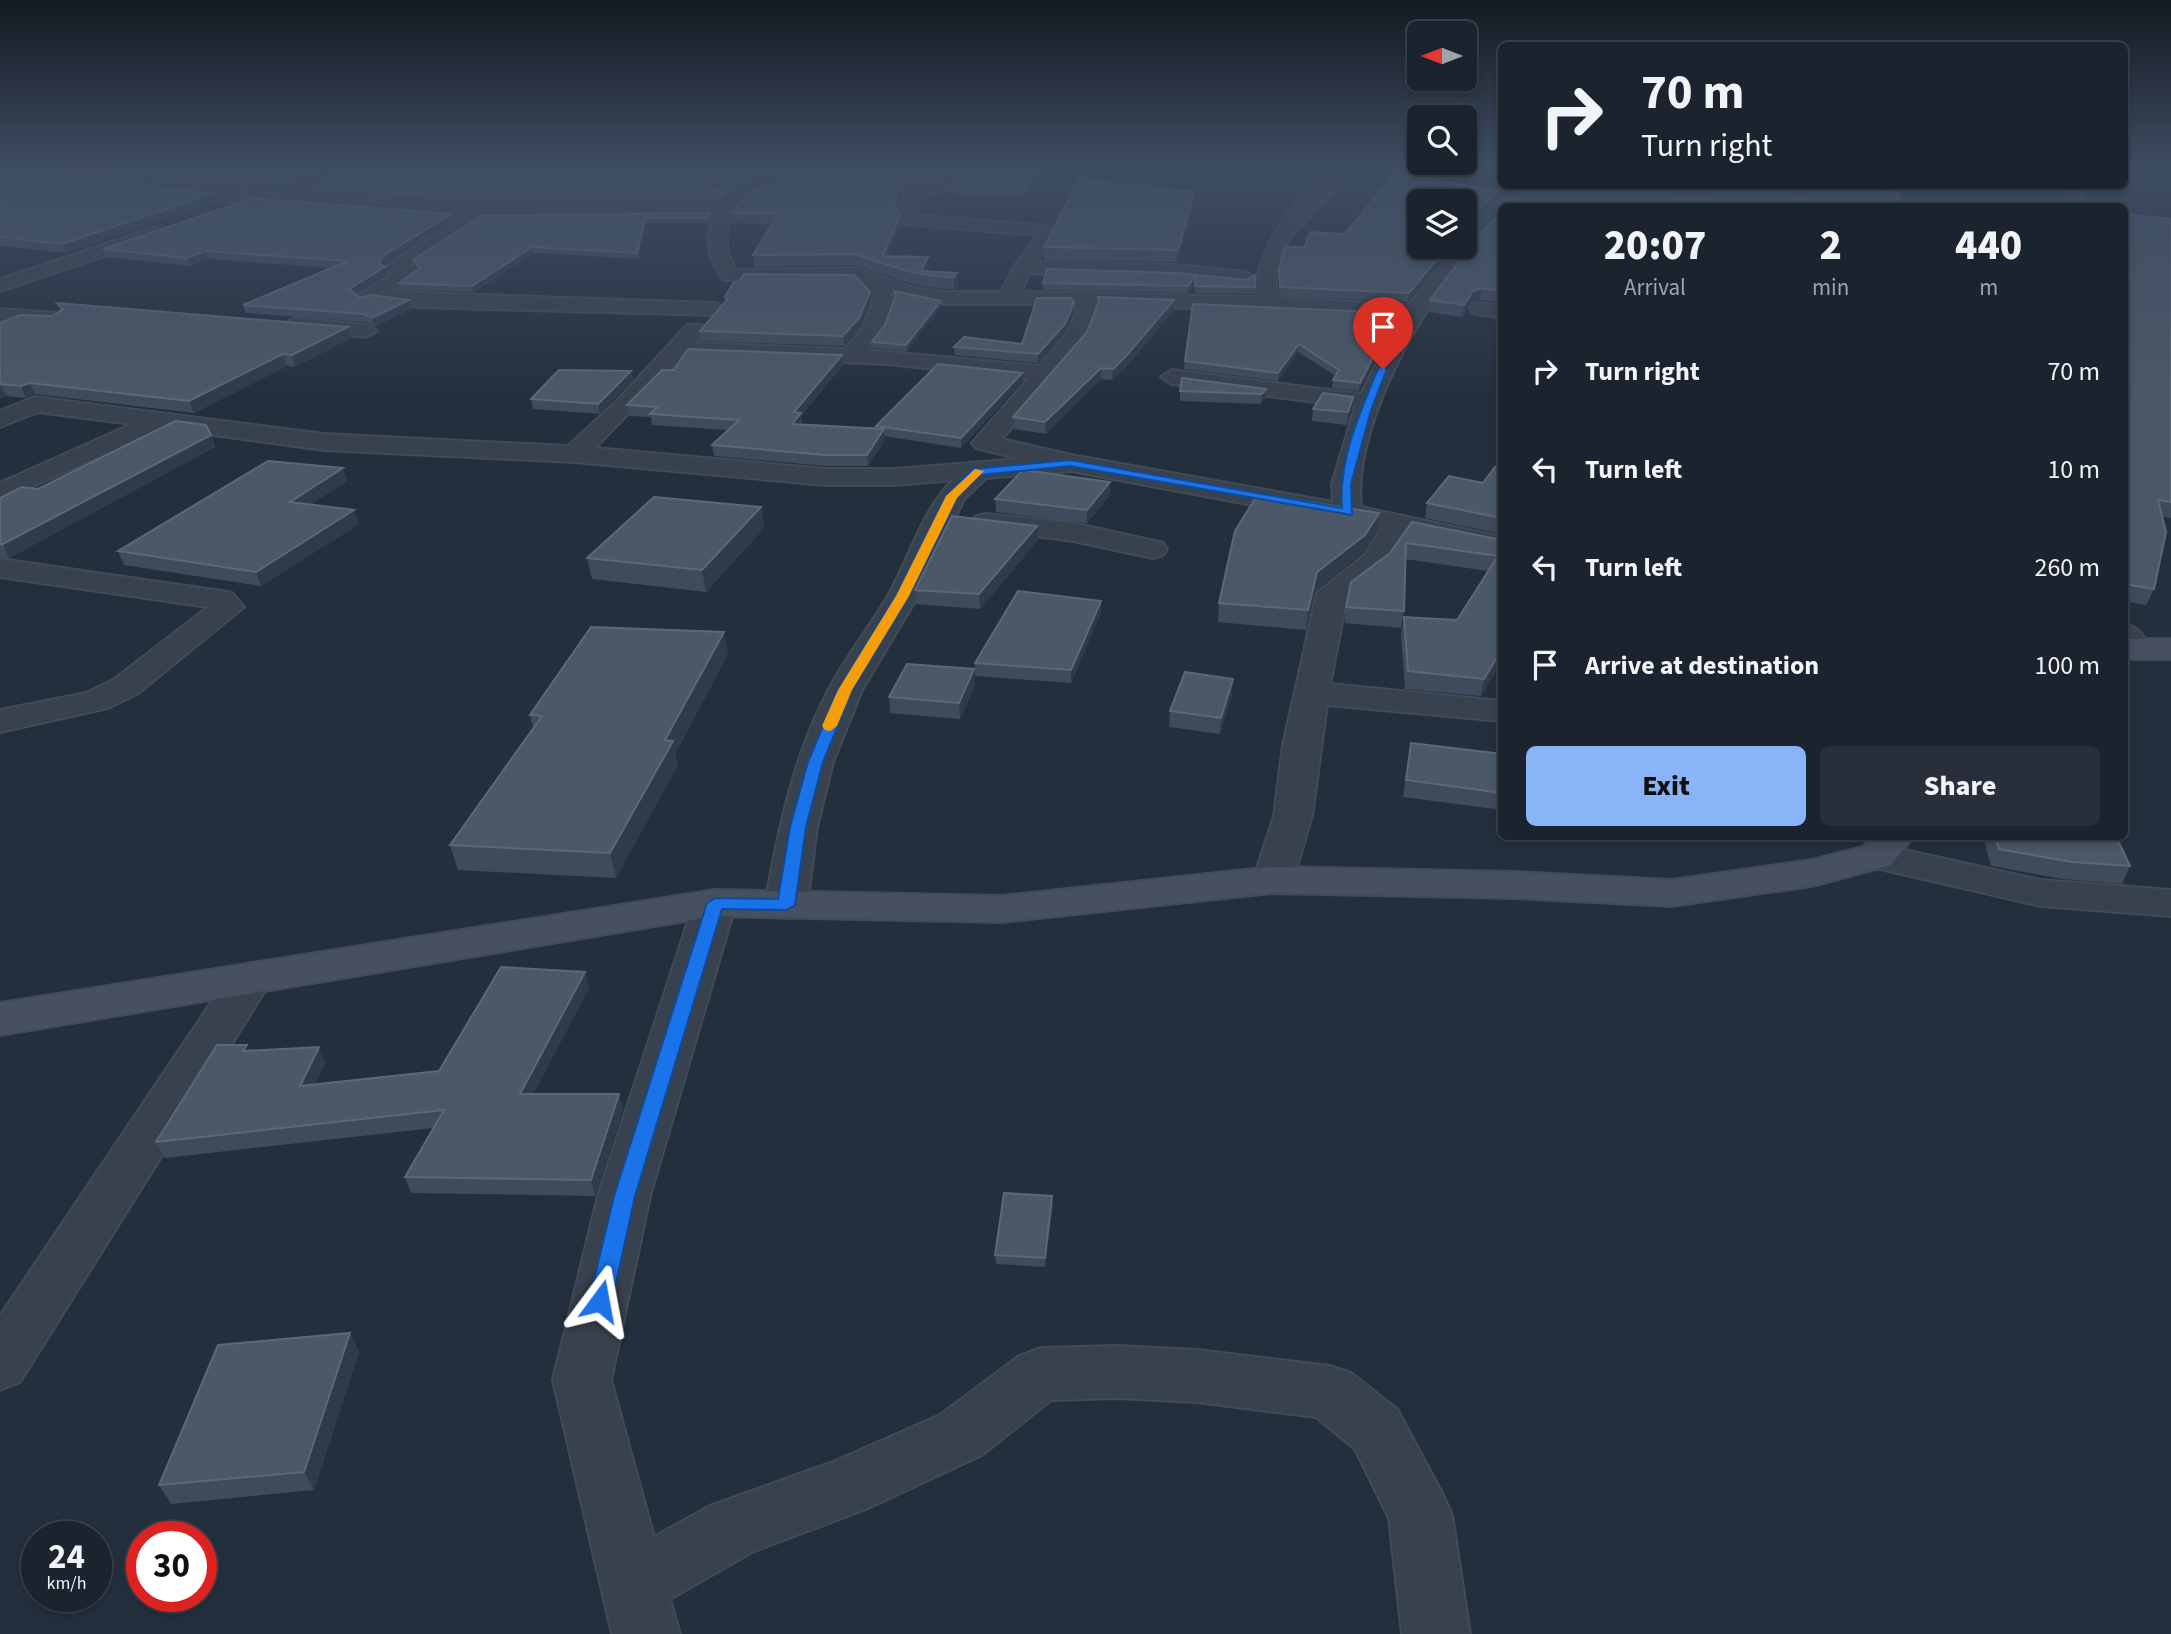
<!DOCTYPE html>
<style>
:root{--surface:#1b232e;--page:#282f3a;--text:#f1f3f6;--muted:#a0a4aa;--line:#39404a;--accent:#8ab4f8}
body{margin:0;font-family:"Source Sans 3",sans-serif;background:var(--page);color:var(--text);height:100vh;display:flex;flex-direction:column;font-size:26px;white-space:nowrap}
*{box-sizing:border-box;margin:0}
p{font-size:23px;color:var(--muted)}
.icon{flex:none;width:38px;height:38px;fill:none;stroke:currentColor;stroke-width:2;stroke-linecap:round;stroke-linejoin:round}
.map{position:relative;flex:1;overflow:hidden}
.sheet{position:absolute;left:1498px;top:203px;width:630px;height:637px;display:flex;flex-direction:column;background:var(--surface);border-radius:10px;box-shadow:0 4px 10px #0003,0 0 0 2px var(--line)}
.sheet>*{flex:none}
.banner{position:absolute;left:1498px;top:42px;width:630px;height:147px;border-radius:10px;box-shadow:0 4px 10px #0003,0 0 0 2px var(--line);background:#1b232e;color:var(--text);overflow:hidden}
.needle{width:46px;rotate:270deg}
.buttons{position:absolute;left:1407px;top:21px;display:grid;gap:14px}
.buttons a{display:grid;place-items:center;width:70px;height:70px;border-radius:10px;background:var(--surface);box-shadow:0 4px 10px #0003,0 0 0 2px var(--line);font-size:35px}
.speed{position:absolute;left:21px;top:1521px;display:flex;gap:14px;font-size:35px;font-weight:700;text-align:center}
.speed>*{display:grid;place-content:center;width:91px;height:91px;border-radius:50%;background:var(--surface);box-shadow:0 4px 10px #0003,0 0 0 2px var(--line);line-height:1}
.speed small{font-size:18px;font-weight:400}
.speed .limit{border:10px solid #d22;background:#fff;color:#111}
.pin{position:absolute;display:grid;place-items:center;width:60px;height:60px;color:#fff;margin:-72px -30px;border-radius:50% 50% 50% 0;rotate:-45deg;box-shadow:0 0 7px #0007}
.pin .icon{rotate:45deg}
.me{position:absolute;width:77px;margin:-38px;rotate:13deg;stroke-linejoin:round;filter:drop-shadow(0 0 5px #0008)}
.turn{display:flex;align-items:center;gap:24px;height:147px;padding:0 28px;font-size:32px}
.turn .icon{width:91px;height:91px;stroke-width:2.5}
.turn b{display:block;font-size:49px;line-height:60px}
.eta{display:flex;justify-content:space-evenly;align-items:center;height:119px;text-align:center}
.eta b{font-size:42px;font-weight:800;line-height:49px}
.action{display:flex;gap:14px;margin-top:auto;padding:14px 28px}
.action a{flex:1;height:80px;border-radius:10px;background:var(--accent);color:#111;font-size:28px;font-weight:800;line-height:80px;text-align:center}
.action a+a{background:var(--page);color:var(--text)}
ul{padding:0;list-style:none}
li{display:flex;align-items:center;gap:21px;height:98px;padding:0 28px}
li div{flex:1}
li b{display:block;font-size:26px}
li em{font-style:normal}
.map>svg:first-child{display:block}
.water{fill:#17263c}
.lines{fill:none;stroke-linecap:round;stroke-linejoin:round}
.street-casing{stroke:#414a57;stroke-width:4}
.secondary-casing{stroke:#414a57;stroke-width:4}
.street{fill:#38414e;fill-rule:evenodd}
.secondary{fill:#465061;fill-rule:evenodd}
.wall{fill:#3f4b5c}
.shaded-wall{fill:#2f3b4b}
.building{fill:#4b5868;stroke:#5c6777;stroke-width:2}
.route{fill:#1a73e8;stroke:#114b97;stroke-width:2}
.slow{fill:#f59e0b}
</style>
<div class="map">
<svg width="2171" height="1634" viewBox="0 0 2171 1634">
<rect width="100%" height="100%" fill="#242f3e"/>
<path class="water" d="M2125,168H2171V184L2125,182Z"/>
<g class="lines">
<defs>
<g id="street">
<path d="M0,168L103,170L192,189L281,194L357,168H381L304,197L449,208L724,206L747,190L776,182L948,183L975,168H994L964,189L923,193L914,215L1050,226L1055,235L1036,262L1177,265L1246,272L1256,278L1246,284L1177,277L1030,273L1021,292L1257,297C1251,262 1292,192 1328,183L1336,188C1308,223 1267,243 1277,298L1409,305L1456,247H1465C1465,221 1501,200 1520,186H1537L1514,206H1502V218C1437,275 1351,420 1361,507L1502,537V555L1406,534L1386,567L1347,597L1330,684L1502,701V721L1327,705L1312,816L1293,880L1287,889L1273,893L1259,889L1253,880L1274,816L1283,745L1317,593L1365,555L1381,529L1071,471L986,478L964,499L918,596L862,690L833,762L817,827L807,905L801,914L786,918L771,914L765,905C778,831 793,758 828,691C845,658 869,628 888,596C909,559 922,510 953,480L894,485H826L574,462L324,450L163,428L0,501V483L132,424L38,412L0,427V411L35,397L324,434L568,446L615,403L687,325H703L706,330L695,343L845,349L862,329L874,301L856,281L723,280C709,259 703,240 715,216L482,219L410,266L420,273L417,277L391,292L716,303L726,309L716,315L419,307L373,301L364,304L354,298L392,275L384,270L387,266L461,219L192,199L152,193L103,180L0,178ZM776,192L907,193L896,215L903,224L1037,235L1014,267L1001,292H942L911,287L854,268L736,270C714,230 733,201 776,192ZM888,292L942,304H1073L1077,311L1067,334L1039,366L868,350L883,330L894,300ZM1093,304L1400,317L1361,394L1172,370L1161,377L1172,384L1355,407L1332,484L1333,502L1071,455L1002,439L1085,341L1097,311ZM683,356L888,364L1028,379L972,443L976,448L1021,459L894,469H826L595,448Z"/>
<path d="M677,168H698L675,181L705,184L713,189C705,197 656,192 648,184Z"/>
<path d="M1681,186H1697L1690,199L1713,202L1715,206H1674L1672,203Z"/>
<path d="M1796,186H1807L1810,189L1803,206H1787Z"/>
<path d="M2064,186H2080L2082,206H2066Z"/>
<path d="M154,228L160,229L163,233L160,237L0,291V279Z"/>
<path d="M1480,303L1502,306V318L1473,313L1470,309L1473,305Z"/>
<path d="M0,309L55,313L65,319L55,325L0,321Z"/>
<path d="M298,318L366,325L377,331L366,337L291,328L287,324L291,320Z"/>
<path d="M986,514L1073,523L1163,543L1167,549L1163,555L1153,558L1073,541L976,528L972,522L976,516Z"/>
<path d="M0,559L221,591L232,593L244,607L137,694L108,708L0,732V710L86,693L113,680L208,607L0,577Z"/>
<path d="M2124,624C2139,627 2144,637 2152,649L2148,656L2136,659L2124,656Z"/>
<path d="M1877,844L2041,880L2171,890V916L2041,906L1863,865L1857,856L1863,847Z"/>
<path d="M715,890L730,894L736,903L650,1196L611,1380L654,1537L710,1506L833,1462L940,1415L1019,1356L1040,1348L1117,1346L1197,1350L1330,1366L1351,1373L1397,1409L1442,1493L1452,1515L1470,1634H1402L1389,1518L1355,1449L1316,1417L1197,1402L1117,1398L1051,1400L982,1455L866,1509L752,1552L670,1599L680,1634H612L553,1380L598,1196L694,903L700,894Z"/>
<path d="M251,963L267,967L273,978L20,1382L0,1390V1316L235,967Z"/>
</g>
<g id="secondary">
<rect x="2124" y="639" width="47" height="20"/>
<path d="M1873,836H1914L1891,865L1812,886L1672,906L1515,898L1273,893L1001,922L715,916L0,1035V1003L715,890L1001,896L1273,867L1515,872L1672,880L1812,860L1863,847Z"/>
</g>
</defs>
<use href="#street" class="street-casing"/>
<use href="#secondary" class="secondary-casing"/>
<use href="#street" class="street"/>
<use href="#secondary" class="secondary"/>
</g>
<g class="wall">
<path d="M107,168H348L281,191L192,186Z"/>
<path d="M672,168L651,181L654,183L715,189L721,186L717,183L684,179L682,171L969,168L947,180L775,179L746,188L723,203L449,205L316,195L314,187Z"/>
<path d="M1048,168L1025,199L948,193V185Z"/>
<path d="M0,173L148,187L215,202L66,253L0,246Z"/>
<path d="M1544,186H1678L1673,195L1674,197H1694L1697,186H1793L1789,196L1790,198L1903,206H1505L1506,198L1517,197L1540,190Z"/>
<path d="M1498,191L1497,199L1476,218L1419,247L1408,302L1279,296V270L1304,248L1345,234Z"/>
<path d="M1194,192V203L1177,262L1044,260V247Z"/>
<path d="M903,196L896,209L900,215L901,226L888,256L929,268L927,272L957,273L958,285L954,289H942L912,284L854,265L754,267L753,255L772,224L733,223L731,213Z"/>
<path d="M710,213L711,219L709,223H646L639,259L533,253L474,292L400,290L399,283L418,270L415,266L413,260L481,216Z"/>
<path d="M1502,213V303L1480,300L1471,303L1462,317L1429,312L1430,300Z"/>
<path d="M451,214L453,221L386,264L384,266L387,275L356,294L360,298L411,309L375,327L366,322L246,313L243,305L332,268L208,259L190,266L106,257L103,249Z"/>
<path d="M2124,214L2171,219V518L2162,517L2154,589L2146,605L2124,601Z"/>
<path d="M1255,275L1254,294L1195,293V284L1188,293L1043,290V283L1246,280Z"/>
<path d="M894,291L941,301V306L907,351L873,348L872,342L885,325L895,298Z"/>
<path d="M870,292L871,302L860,328L844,346L701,341L700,331L726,302L725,297Z"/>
<path d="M1098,297L1174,310L1126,367L1112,380L1101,379L1046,434L1014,429L1013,417L1087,332L1098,306Z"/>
<path d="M57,303L351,338L295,367L287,366L194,413L35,394L26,398L6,396L0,398V323L52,316L60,311Z"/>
<path d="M1074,311L1065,333L1038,363L955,355L954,347L1022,344Z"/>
<path d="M1396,313L1395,320L1359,391L1332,388L1333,380L1336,376L1298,352L1278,381L1184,369L1185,361Z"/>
<path d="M843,365L801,416L802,423L801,425L876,429V426L1022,373L1023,381L961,448L884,436L885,440L868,466H826L714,456L712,445L728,430L652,425L651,417L629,416L627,405Z"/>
<path d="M631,371L633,380L600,414L533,409L531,399Z"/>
<path d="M1266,389L1265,398L1261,404L1180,401V391Z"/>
<path d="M1353,397L1352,409L1347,425L1312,421L1313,409Z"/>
<path d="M211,435L215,447L9,558L0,557V498L38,489Z"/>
<path d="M1502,463V534L1425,518L1427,503L1483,483L1498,468Z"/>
<path d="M343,468L347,481L311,504L354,510L359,524L261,586L124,565L118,551Z"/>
<path d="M1110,495L1087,523L996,512L995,499Z"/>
<path d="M761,507L764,528L706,592L592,579L587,558Z"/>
<path d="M1379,513L1377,531L1363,553L1315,591L1306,630L1218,622L1219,603Z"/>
<path d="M1412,522L1502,540V660L1481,696L1405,689L1401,634L1404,617L1457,620L1488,571L1405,559L1404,611L1401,628L1345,623L1346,607L1390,553Z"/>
<path d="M1038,540L980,609L916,604L915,590Z"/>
<path d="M1101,613L1071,683L975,676V663Z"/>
<path d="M728,654L675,754L678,765L616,878L458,870L450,845L533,728L530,715Z"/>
<path d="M975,685L960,719L890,713L889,697Z"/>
<path d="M1232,694L1220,734L1169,727L1170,711Z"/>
<path d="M1411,743L1502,754V810L1403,797Z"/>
<path d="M1983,836H2116L2130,866L2122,884L2063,879L1991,866Z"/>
<path d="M585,972L589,988L533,1094H619L623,1110L595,1196L411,1193L405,1177L434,1128L165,1158L156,1142L249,1051L319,1047L325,1063L315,1084L439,1071Z"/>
<path d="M1053,1205L1045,1267L996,1264L995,1255Z"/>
<path d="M350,1333L359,1352L314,1490L171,1504L159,1485Z"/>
</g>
<g class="shaded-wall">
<path d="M322,168H348L281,191L278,183Z"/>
<path d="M658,168H672L646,185L644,177Z"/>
<path d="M954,168H969L947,180V172Z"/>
<path d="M1042,168H1048L1025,199L1024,190Z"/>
<path d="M774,171L775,179L746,188L723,203L722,195L744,180Z"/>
<path d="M902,185L903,196L894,214L893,203Z"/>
<path d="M1675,186H1678L1670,202L1672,191Z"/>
<path d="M1498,191L1497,199L1476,218L1465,240V234L1477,210Z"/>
<path d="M1194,192V203L1177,262L1178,250Z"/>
<path d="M212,194L215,202L66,253L62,244Z"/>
<path d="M451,214L453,221L386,264L383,268L385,267L387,275L352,297L349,289L379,263L383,256Z"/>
<path d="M900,215L901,226L885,264L883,256Z"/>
<path d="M645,218L646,223L639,259L637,253Z"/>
<path d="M532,247L533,253L474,292L472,286Z"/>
<path d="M1447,247H1453L1408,302L1409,293Z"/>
<path d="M205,251L208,259L190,266L187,258Z"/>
<path d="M928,257L929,268L926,275L921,271Z"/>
<path d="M957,273L958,285L954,289V277Z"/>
<path d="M1196,276V283L1188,293V286Z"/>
<path d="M1482,288L1480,300L1471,303L1462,317L1464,305L1473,291Z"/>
<path d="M870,292L871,302L860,328L844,346L843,336Z"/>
<path d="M409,300L411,309L375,327L372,318Z"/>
<path d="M1174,300V310L1126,367L1112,380L1113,369Z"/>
<path d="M941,301V306L907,351L906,345Z"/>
<path d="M1074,303V311L1065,333L1038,363V354Z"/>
<path d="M1396,313L1395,320L1359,391L1360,383Z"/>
<path d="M348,327L351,338L295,367L292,355Z"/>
<path d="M1299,344L1298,352L1278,381V373Z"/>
<path d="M283,354L287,366L194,413L189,401Z"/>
<path d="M842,355L843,365L801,416L802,423L793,435L792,424L794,412Z"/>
<path d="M1101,368V379L1046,434L1045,422Z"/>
<path d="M631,371L633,380L600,414L598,404Z"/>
<path d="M1022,373L1023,381L961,448V438Z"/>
<path d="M30,383L35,394L26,398L21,386Z"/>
<path d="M0,384L6,396L0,398Z"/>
<path d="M1266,389L1265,398L1261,404L1262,394Z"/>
<path d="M1353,397L1352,409L1347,425L1348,412Z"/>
<path d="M884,429L885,440L868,466L867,455Z"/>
<path d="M211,435L215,447L9,558L3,544Z"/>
<path d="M343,468L347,481L295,515L290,502Z"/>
<path d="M1110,482V495L1087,523V510Z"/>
<path d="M761,507L764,528L706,592L702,570Z"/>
<path d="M354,510L359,524L261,586L256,572Z"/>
<path d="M1379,513L1377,531L1363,553L1315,591L1306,630L1308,610L1317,572Z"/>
<path d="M1037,526L1038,540L980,609L979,594Z"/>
<path d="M1101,601V613L1071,683V670Z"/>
<path d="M724,632L728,654L675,754L678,765L616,878L610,853L665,740Z"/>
<path d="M1502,649V660L1481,696L1484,679Z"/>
<path d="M974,669L975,685L960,719L959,703Z"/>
<path d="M1233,679L1232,694L1220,734L1221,718Z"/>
<path d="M585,972L589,988L525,1110L520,1094Z"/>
<path d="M319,1047L325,1063L307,1102L300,1086Z"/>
<path d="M619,1094L623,1110L595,1196L591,1180Z"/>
<path d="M1052,1196L1053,1205L1045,1267V1258Z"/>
<path d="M350,1333L359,1352L314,1490L304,1472Z"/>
</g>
<g class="building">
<path d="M142,168H322L278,183L190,178Z"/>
<path d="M364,168H658L644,177L654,183L715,189L725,183L716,175L682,171L687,168H954L947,172L774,171L744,180L722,195L447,197L314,187Z"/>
<path d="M986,168H1042L1024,190L948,185L965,183Z"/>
<path d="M0,173L100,174L148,187L212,194L62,244L0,237V191L15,186H0Z"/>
<path d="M1395,173L1498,191L1477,210L1465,234V201H1419V247H1447L1409,293L1280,287L1279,270L1285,246L1304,248L1310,232L1345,234Z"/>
<path d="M1079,179L1194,192L1178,250L1044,247Z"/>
<path d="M775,184L902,185L893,203L900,215L883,256L928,257L921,271L957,273L954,277H942L911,272L853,254L753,255L779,213H731L749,194Z"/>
<path d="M1544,186H1675L1672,191L1674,197L1719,198L1716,189L1696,187L1697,186H1791L1787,194L1790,198H1807L1813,186H1833L1900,193L1896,206H1903H1506V198L1517,197L1528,188L1540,190Z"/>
<path d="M247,198L451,214L383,256L379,263L385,267L349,289L360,298L371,295L409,300L372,318L364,314L243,305L348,261L205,251L187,258L103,249L245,201Z"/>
<path d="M2015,203L2046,206H2015Z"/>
<path d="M710,213L708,218H645L637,253L532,247L472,286L399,283L420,268L413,260L481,216Z"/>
<path d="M1502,213V291L1482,288L1473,291L1464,305L1430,300L1480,234Z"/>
<path d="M2124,214L2171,219V502L2158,500L2166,532L2154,589L2124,584Z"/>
<path d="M1047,269L1177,273L1246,280L1255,275V287L1195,286L1196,276L1188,286L1043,283Z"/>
<path d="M744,274L854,275L870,292L859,318L843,336L700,331L727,300L725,297L734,282H739Z"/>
<path d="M894,291L941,301L906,345L872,342L885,325L896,295Z"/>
<path d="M1098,297L1174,300L1126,356L1113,369L1101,368L1045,422L1013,417L1087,332L1099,302Z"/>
<path d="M1037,298H1071L1074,303L1065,324L1038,354L954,347L964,337L1022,344Z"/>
<path d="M57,303L348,327L292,355L283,354L189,401L30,383L21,386L0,384V323L20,315L52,316L63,309Z"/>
<path d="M1193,304L1396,313L1360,383L1333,380L1339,370L1299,344L1278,373L1185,361Z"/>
<path d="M688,349L842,355L794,412L801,413L792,424L884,429L867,455H825L712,445L739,420L650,414L657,407L627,405L662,370H674Z"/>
<path d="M938,364L1022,373L961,438L876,426Z"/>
<path d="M559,370L631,371L598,404L531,399Z"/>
<path d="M1182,378L1266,389L1262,394L1180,391Z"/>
<path d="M1323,393L1353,397L1348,412L1313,409Z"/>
<path d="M175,421L206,425L211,435L3,544H0V498L22,487L38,489Z"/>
<path d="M268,461L343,468L290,502L354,510L256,572L118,551Z"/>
<path d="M1502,463V518L1427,503L1449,476L1483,483L1495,467L1498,468Z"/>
<path d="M1023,470L1110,482L1087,510L995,499Z"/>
<path d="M1258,494L1379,513L1365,535L1317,572L1308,610L1219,603L1235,531Z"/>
<path d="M654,497L761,507L702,570L587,558Z"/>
<path d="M952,516L1037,526L979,594L915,590Z"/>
<path d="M1412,522L1502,540V649L1484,679L1408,671L1404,617L1457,620L1498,556L1406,543L1404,611L1346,607L1351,582L1390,553Z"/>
<path d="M1018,591L1101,601L1071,670L975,663Z"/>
<path d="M591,627L724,632L665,740L673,741L610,853L450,845L542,716L530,715Z"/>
<path d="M907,664L974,669L959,703L889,697Z"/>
<path d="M1185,672L1233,679L1221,718L1170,711Z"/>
<path d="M1411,743L1502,754V793L1406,780Z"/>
<path d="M1995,836H2116L2130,866L2072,862L1999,849Z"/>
<path d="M501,967L585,972L520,1094H619L591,1180L405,1177L444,1110L156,1142L217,1045H247L243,1051L319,1047L300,1086L439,1071Z"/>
<path d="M1004,1193L1052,1196L1045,1258L995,1255Z"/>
<path d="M350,1333L304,1472L159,1485L218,1345Z"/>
</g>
<linearGradient id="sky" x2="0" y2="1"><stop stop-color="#141a22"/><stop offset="0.42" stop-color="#3f4d63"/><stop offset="1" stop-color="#3f4d63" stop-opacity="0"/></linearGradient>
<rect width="2171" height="397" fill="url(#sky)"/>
<path class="route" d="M1383,366L1387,369L1371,410L1351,484L1352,515L1070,466L980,475L957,498L909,596L852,690L823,762L806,827L795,905L786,910L722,909L635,1196L612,1301L608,1308L600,1311L592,1308L589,1301L614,1196L707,903L715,898L778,899L790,827L808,762L838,690L896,596L946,496L973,469L1070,460L1342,508C1338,461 1360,412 1378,369Z"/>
<path class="slow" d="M975,469L984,471L957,498L909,596L852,690L837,726L830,731L825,730L822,726L838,690L896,596L946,496Z"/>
</svg>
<div class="buttons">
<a><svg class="needle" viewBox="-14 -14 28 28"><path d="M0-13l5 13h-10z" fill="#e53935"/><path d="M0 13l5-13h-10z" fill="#a0a4aa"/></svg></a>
<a><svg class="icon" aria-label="search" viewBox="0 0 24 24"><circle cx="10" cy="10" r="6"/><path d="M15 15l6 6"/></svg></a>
<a><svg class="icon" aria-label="layers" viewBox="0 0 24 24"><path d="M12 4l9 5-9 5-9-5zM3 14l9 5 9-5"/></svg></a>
</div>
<div class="speed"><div>24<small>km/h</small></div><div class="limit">30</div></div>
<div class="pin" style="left:1383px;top:369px;background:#d93025"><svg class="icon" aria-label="arrive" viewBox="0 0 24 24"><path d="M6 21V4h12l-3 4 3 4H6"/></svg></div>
<svg class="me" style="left:600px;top:1301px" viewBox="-20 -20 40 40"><path d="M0-17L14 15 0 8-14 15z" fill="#1a73e8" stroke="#fff" stroke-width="4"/></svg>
<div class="banner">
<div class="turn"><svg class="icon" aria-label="right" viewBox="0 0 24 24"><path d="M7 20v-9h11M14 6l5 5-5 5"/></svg><div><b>70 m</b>Turn right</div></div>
</div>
<section class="sheet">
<div class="eta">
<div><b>20:07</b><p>Arrival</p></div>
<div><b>2</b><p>min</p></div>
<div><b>440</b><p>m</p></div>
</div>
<ul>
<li><svg class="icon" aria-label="right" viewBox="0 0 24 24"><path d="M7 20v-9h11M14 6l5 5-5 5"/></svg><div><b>Turn right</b></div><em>70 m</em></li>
<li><svg class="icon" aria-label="left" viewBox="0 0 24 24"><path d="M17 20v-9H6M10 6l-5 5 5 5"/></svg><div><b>Turn left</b></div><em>10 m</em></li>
<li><svg class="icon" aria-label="left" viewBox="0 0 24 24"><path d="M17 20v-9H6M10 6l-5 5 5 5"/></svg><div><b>Turn left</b></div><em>260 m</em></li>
<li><svg class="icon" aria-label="arrive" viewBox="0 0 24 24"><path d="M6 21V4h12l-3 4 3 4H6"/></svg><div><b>Arrive at destination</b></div><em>100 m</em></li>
</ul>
<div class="action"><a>Exit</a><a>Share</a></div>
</section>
</div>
